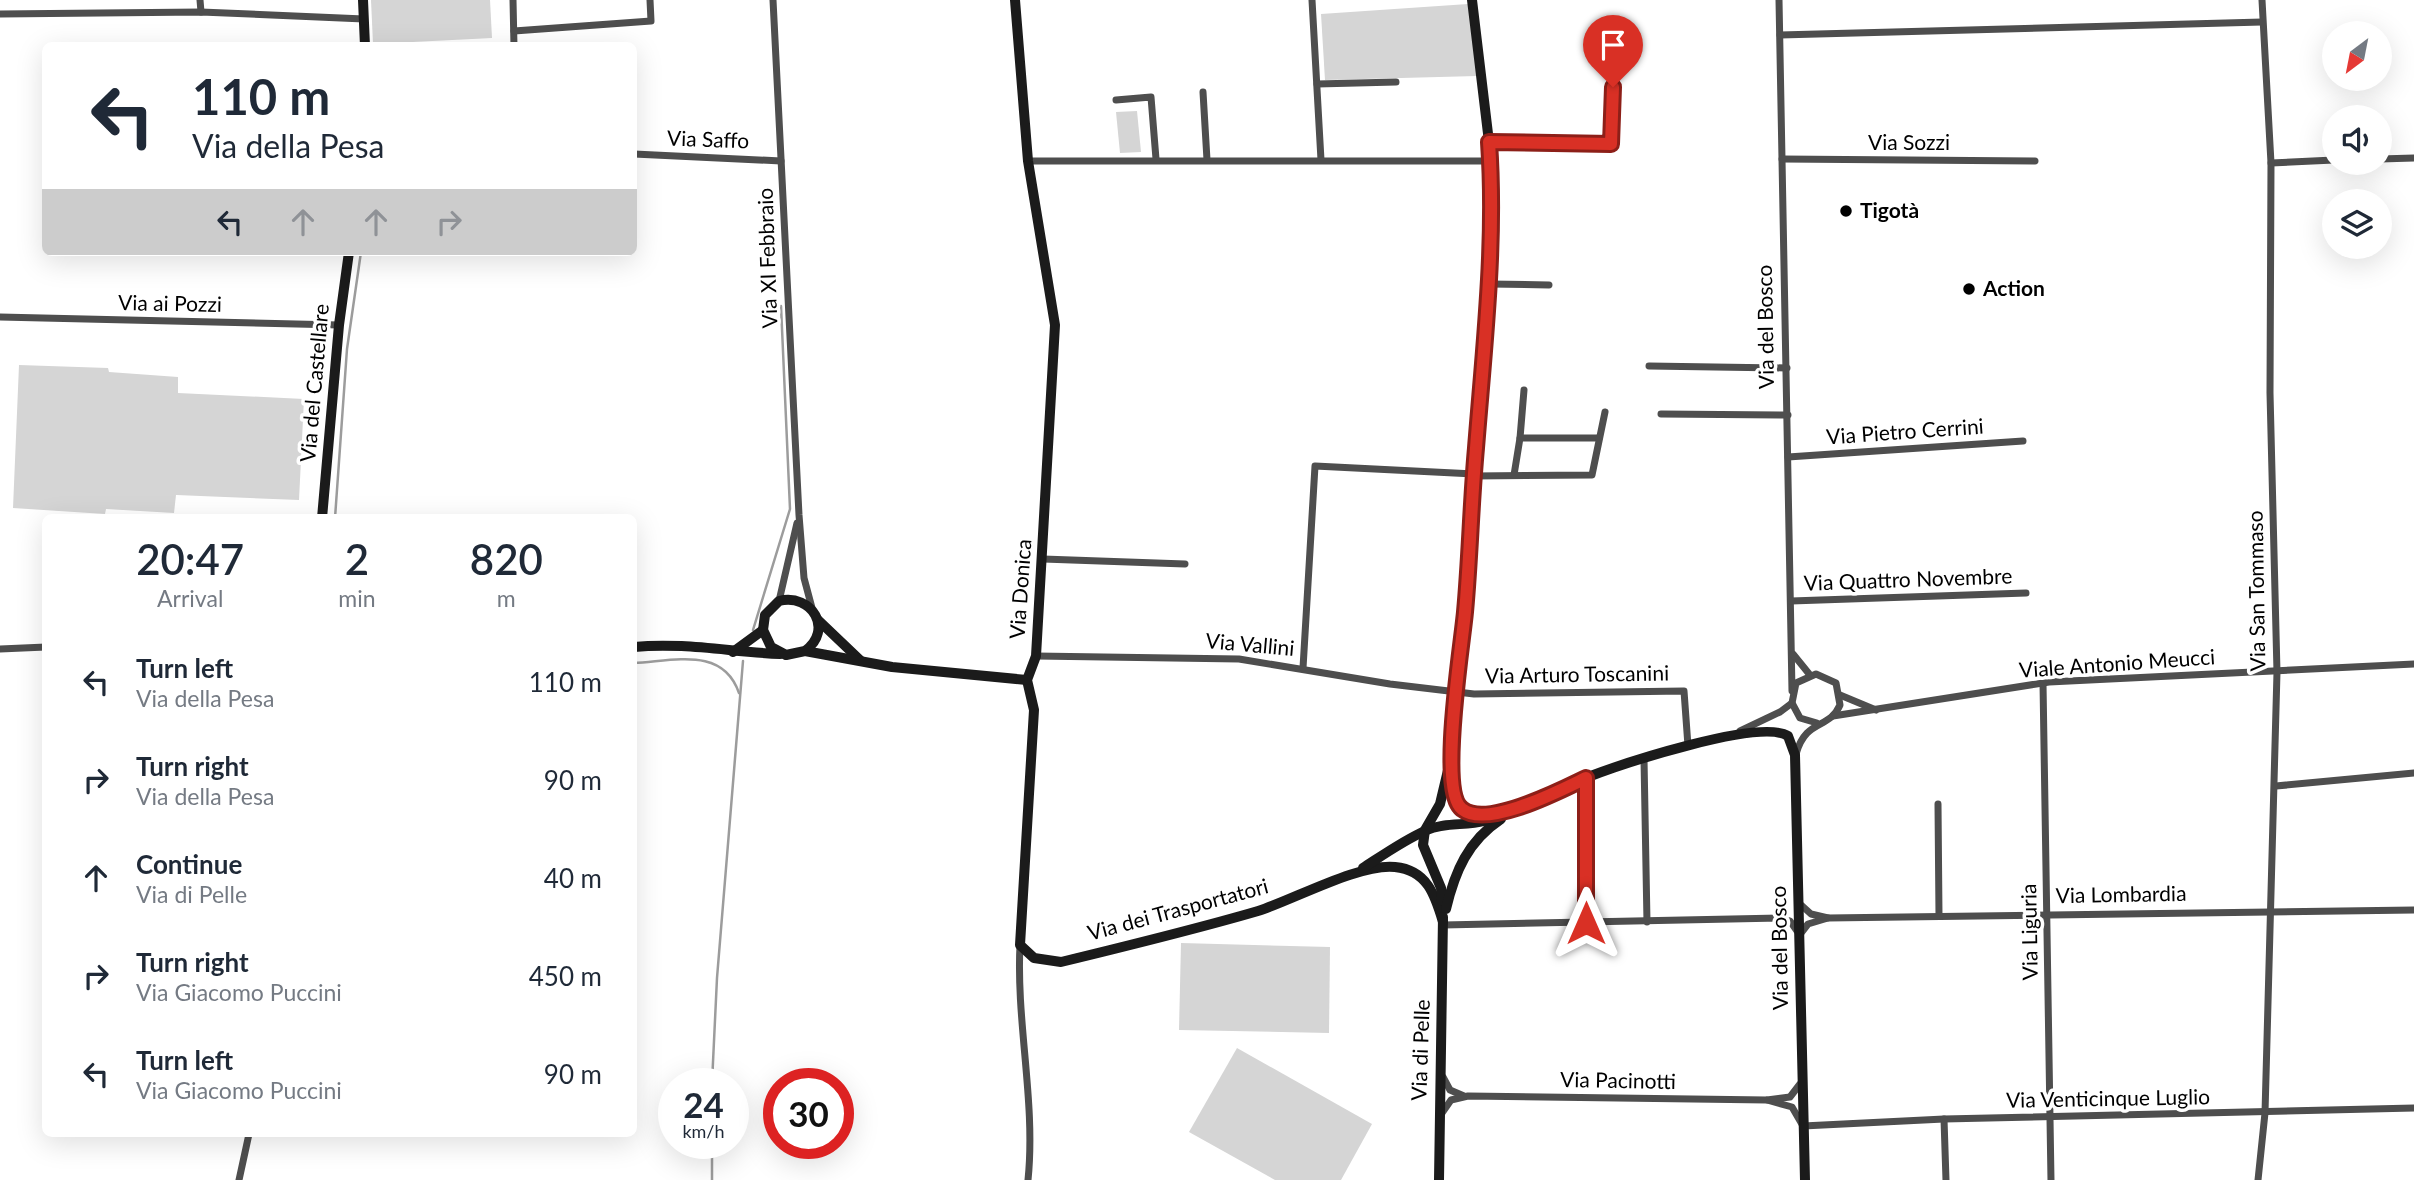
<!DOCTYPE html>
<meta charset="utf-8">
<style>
:root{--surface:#fff;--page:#f2f2f3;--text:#1f2937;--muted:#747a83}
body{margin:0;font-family:Lato,sans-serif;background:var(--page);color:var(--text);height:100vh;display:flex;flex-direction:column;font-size:26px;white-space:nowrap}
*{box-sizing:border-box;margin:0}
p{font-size:23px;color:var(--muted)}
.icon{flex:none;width:38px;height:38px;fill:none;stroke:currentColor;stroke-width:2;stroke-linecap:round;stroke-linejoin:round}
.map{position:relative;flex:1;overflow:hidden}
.side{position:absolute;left:42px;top:514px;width:595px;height:623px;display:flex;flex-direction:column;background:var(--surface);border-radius:10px;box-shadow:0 7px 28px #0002}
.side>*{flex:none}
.guide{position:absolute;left:42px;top:42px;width:595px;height:214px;border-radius:10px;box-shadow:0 7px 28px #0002;background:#fff;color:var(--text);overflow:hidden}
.needle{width:46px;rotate:212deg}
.buttons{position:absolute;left:2322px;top:21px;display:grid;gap:14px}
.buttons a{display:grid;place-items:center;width:70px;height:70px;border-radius:50%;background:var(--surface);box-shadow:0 7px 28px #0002;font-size:35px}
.speed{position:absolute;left:658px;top:1068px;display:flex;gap:14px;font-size:35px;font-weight:700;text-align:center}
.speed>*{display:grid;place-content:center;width:91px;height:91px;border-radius:50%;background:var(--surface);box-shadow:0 7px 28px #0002;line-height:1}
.speed small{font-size:18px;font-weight:400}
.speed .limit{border:10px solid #d22;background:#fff;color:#111}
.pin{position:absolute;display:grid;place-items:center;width:60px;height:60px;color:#fff;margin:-72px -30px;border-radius:50% 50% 50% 0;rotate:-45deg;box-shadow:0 0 7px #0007}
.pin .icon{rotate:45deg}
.me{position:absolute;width:77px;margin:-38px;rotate:0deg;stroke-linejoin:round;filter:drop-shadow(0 0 5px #0008)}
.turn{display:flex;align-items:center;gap:24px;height:147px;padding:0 35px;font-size:32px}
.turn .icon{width:91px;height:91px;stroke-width:2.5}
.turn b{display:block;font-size:49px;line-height:60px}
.lanes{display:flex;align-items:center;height:66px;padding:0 35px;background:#0003;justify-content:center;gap:35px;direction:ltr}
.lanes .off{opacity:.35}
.eta{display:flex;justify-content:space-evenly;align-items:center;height:119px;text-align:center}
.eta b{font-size:42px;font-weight:600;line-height:49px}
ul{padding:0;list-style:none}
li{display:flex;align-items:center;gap:21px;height:98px;padding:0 35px}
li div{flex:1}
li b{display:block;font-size:26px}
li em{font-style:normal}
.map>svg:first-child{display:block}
.green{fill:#d5d5d5}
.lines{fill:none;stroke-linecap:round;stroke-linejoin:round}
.stream{stroke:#9c9c9c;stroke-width:2.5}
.street{stroke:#4e4e4e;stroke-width:7}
.secondary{stroke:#1b1b1b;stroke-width:10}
.route-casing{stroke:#8d1f18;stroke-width:18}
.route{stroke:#d93025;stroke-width:12}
.poi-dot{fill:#000;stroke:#fff;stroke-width:2.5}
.labels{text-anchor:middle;stroke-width:7;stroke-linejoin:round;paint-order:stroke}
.street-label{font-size:21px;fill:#000;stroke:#fff}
.poi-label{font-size:21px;font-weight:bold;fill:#000;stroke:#fff;text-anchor:start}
</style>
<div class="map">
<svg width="2414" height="1180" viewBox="0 0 2414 1180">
<rect width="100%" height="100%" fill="#fff"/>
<g class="green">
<path d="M371,0H490L492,38L373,44Z"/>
<path d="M1468,4L1477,76L1325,80L1321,14Z"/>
<path d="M1137,111L1141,152L1120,153L1116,112Z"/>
<path d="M19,365L108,368L109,372L178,377V393L304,399L299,500L176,495L174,513L106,509L105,514L13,508Z"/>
<path d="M1181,943L1330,947L1329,1033L1179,1030Z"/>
<path d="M1237,1048L1372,1124L1341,1180H1275L1189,1132Z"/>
</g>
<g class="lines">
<g class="stream">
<path d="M335,518L347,349L361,252"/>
<path d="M753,630L790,509L781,306"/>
<path d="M634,663C674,661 723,646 739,693"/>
<path d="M712,1083L717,978L743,661"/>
<path d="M712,1143V1180"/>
</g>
<g class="street">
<path d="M200,0L201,12"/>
<path d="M513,0L514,46"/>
<path d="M773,0L799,515L804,578L812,608"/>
<path d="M1312,0L1321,160"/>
<path d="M1779,0L1792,691"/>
<path d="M0,14L201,12L364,19"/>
<path d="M514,31L651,21L650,0"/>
<path d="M1780,35L2262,22"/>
<path d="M1317,84L1396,82"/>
<path d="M1203,92L1207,160"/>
<path d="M1116,100L1151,97L1156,159"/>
<path d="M1489,142L1611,144L1613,87"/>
<path d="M634,154L781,161"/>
<path d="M1782,159L2035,161"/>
<path d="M2380,159L2414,158"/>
<path d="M1028,161H1490"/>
<path d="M2271,163L2334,160"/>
<path d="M1489,284L1549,285"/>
<path d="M0,317L339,325"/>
<path d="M1649,366L1787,368"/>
<path d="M1661,414L1788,415"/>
<path d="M1520,438L1524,390"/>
<path d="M1788,457L2023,441"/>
<path d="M1514,475L1520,438H1599"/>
<path d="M1473,476L1592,475L1605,412"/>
<path d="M1043,559L1185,564"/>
<path d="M779,601L797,523"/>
<path d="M1791,601L2026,593"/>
<path d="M0,649L46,647"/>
<path d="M1793,654L1810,675"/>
<path d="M1036,656L1239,659L1390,684L1474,694L1684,691L1688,746"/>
<path d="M1303,668L1315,466L1474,474"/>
<path d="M2043,683L2051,1180"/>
<path d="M1840,695L1876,710"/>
<path d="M1833,716L2049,682L2414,664"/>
<path d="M1740,731L1780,712L1792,703"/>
<path d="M1796,754C1806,718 1829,730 1840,705L1836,683L1816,674L1796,683L1792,703L1800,718L1817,723"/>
<path d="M1644,759L1647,922"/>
<path d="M1586,778V923"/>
<path d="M2276,786L2414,773"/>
<path d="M1938,804L1939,916"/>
<path d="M1800,904L1811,914L1828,918L1808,924L1801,933"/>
<path d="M1828,918L2414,910"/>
<path d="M1443,925L1780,918L1790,921L1797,931"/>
<path d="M1020,945C1016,1023 1036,1102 1028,1180"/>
<path d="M1443,1077L1450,1090L1464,1096"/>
<path d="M1767,1100L1792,1107L1803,1126L1944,1119L2414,1108"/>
<path d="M1442,1113L1451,1100L1468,1096L1767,1100L1790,1097L1800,1084"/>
<path d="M1944,1119L1946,1180"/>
<path d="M239,1180L249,1134"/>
<path d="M2258,1180L2265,1113L2277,672L2270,393L2271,163L2262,0"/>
</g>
<g class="secondary">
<path d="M363,0L365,46"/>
<path d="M1015,0L1028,161L1055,325L1036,656L1027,680L1034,710L1020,945L1034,958L1061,962C1127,946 1193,930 1258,911C1293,900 1360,863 1395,867C1427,870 1435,895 1443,922"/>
<path d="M322,518L339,325L349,252"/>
<path d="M818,620L861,661"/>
<path d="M634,647C683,642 731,652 780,654"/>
<path d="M805,651C834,630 812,593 779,601L765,615L763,630L771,647L786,655L805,651L892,667L1027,680"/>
<path d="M733,652L763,630"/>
<path d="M1451,779C1452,804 1463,816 1488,814"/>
<path d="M1363,868C1383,855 1404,840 1427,830C1445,822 1466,826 1484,821C1520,810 1553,790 1588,777C1622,764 1760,718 1788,736L1795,755L1805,1180"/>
<path d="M1442,901L1441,888L1423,845L1425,830L1440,804L1450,762L1466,609L1489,284V142L1472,0"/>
<path d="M1446,909C1455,871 1468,841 1501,819"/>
<path d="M1439,1180L1443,917"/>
</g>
</g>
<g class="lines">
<defs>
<path id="route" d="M1586,923V778C1561,790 1487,829 1462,809C1438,791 1462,646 1465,612C1470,558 1471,503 1476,448C1484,346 1496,244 1489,142L1611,144L1613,87"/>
</defs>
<use href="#route" class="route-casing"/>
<use href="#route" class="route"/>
</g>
<g class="poi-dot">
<circle cx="1846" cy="211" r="7"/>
<circle cx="1969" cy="289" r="7"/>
</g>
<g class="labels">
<g class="street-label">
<text transform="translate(708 140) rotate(2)" y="7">Via Saffo</text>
<text x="1909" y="150">Via Sozzi</text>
<text transform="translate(768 258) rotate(-92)" y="7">Via XI Febbraio</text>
<text transform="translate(170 304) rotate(1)" y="7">Via ai Pozzi</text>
<text transform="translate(1766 327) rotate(-91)" y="7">Via del Bosco</text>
<text transform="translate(315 383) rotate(-85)" y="7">Via del Castellare</text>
<text transform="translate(1905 432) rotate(-4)" y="7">Via Pietro Cerrini</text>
<text transform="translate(1908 580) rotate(-2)" y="7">Via Quattro Novembre</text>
<text transform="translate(1021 589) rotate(-86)" y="7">Via Donica</text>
<text transform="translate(2257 591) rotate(-91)" y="7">Via San Tommaso</text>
<text transform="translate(1250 645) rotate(5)" y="7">Via Vallini</text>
<text transform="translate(2117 664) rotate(-4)" y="7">Viale Antonio Meucci</text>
<text transform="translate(1577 675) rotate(-1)" y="7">Via Arturo Toscanini</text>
<text transform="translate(2121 895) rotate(-1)" y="7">Via Lombardia</text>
<text transform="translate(1178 910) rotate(-15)" y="7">Via dei Trasportatori</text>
<text transform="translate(2030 932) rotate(-91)" y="7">Via Liguria</text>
<text transform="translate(1780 948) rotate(-91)" y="7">Via del Bosco</text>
<text transform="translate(1421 1050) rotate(-88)" y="7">Via di Pelle</text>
<text transform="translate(1618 1081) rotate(1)" y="7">Via Pacinotti</text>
<text transform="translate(2108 1099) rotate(-1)" y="7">Via Venticinque Luglio</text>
</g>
<g class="poi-label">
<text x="1860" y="218">Tigotà</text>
<text x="1983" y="296">Action</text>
</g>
</g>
</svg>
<div class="buttons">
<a><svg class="needle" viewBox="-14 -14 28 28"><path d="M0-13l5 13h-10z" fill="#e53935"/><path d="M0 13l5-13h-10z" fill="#747a83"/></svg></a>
<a><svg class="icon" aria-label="sound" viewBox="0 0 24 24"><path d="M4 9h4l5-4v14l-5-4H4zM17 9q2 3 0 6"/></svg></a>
<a><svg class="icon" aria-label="layers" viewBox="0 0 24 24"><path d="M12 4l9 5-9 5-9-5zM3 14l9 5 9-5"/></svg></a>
</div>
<div class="speed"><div>24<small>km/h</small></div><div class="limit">30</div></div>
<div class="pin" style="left:1613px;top:87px;background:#d93025"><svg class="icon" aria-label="arrive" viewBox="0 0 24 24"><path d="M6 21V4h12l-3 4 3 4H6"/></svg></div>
<svg class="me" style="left:1586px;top:923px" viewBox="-20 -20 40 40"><path d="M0-17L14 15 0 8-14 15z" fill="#d93025" stroke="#fff" stroke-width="4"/></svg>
<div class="guide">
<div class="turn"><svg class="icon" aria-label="left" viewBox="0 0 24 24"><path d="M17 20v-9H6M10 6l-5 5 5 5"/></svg><div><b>110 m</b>Via della Pesa</div></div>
<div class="lanes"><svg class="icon" aria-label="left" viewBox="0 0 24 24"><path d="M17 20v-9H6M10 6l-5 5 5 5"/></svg><svg class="icon off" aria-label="ahead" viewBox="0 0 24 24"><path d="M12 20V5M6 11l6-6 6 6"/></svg><svg class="icon off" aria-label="ahead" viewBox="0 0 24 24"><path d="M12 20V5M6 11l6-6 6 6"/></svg><svg class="icon off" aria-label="right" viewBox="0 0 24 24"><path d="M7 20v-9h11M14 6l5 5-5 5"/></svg></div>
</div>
<section class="side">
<div class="eta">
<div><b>20:47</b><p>Arrival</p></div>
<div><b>2</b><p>min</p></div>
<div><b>820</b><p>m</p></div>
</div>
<ul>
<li><svg class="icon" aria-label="left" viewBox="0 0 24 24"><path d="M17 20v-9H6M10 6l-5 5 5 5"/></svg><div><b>Turn left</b><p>Via della Pesa</p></div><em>110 m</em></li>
<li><svg class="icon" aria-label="right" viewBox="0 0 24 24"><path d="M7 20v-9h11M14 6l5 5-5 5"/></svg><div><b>Turn right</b><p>Via della Pesa</p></div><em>90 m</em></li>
<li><svg class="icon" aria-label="ahead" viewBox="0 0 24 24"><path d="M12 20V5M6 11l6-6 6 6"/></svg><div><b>Continue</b><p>Via di Pelle</p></div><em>40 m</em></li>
<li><svg class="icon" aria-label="right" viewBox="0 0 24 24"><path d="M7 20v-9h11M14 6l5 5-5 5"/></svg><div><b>Turn right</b><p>Via Giacomo Puccini</p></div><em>450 m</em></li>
<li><svg class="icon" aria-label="left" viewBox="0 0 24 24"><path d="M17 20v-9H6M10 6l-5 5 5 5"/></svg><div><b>Turn left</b><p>Via Giacomo Puccini</p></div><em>90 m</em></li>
</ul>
</section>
</div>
